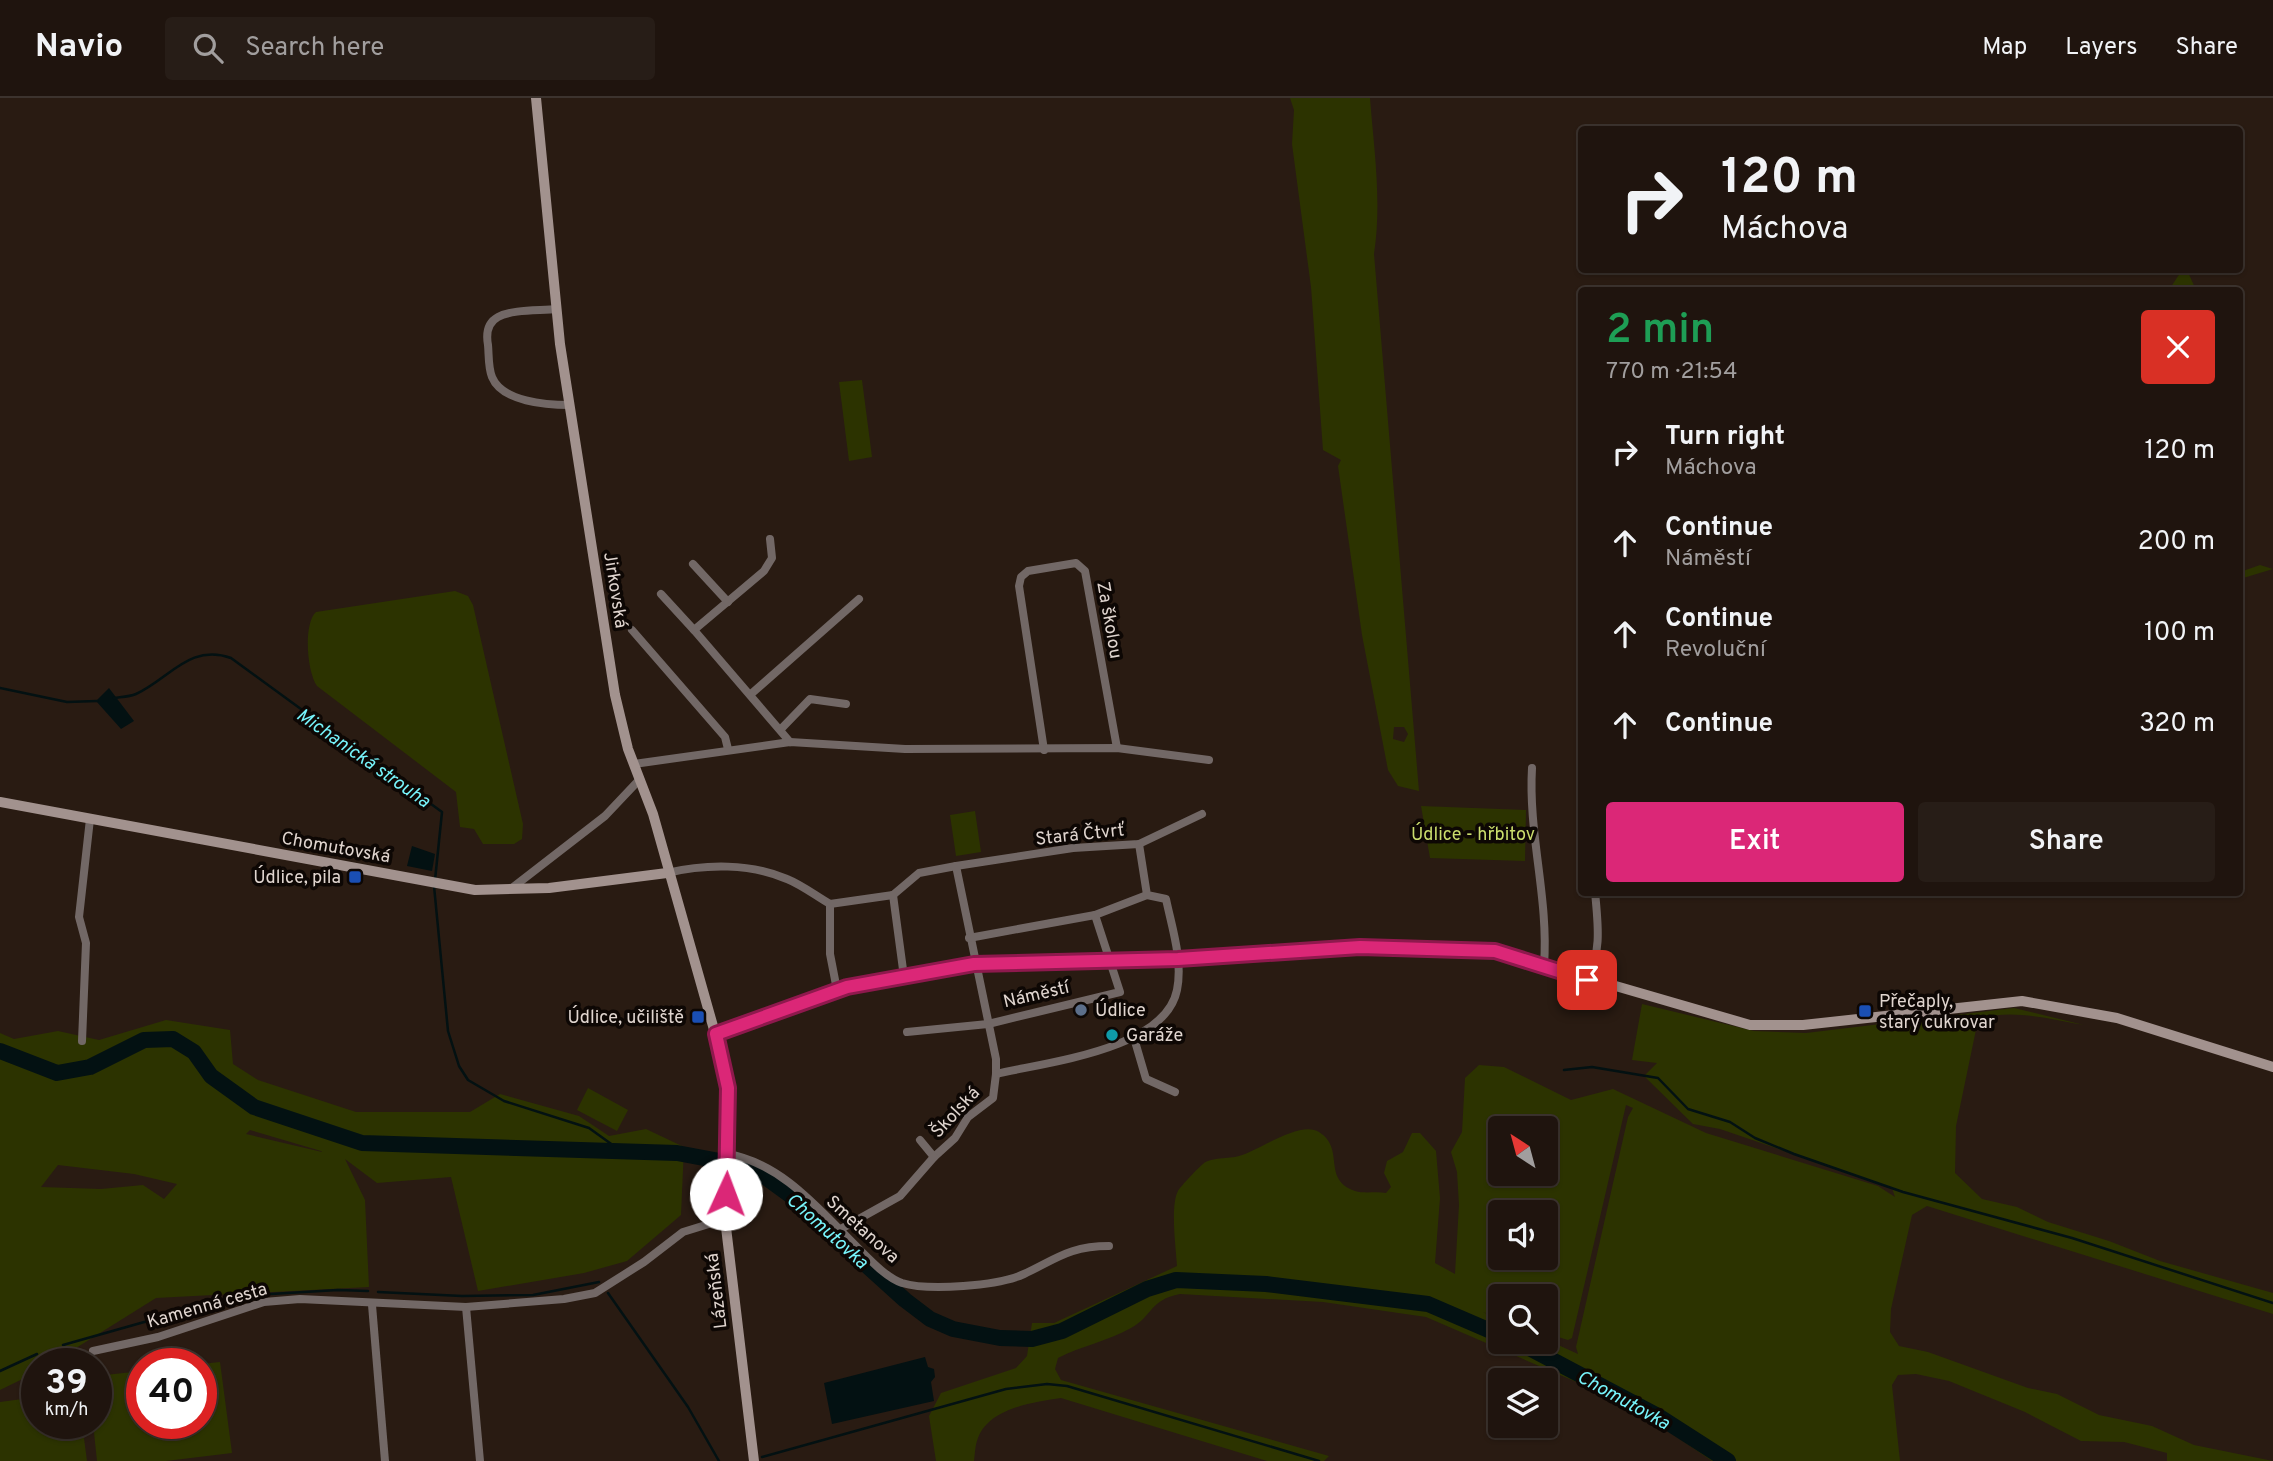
<!DOCTYPE html>
<meta charset="utf-8">
<style>
:root{--surface:#1f140e;--page:#271d17;--text:#f1f3f6;--muted:#a19e9e;--line:#3c332e;--accent:#db2777}
body{margin:0;font-family:Overpass,sans-serif;background:var(--page);color:var(--text);height:100vh;display:flex;flex-direction:column;font-size:26px;white-space:nowrap}
*{box-sizing:border-box;margin:0}
p{font-size:23px;color:var(--muted)}
.icon{flex:none;width:38px;height:38px;fill:none;stroke:currentColor;stroke-width:2;stroke-linecap:round;stroke-linejoin:round}
.map{position:relative;flex:1;overflow:hidden}
.details{position:absolute;left:1578px;top:189px;width:665px;height:609px;display:flex;flex-direction:column;background:var(--surface);border-radius:7px;box-shadow:0 2px 5px #0004,0 0 0 2px var(--line)}
.details>*{flex:none}
.guide{position:absolute;left:1578px;top:28px;width:665px;height:147px;border-radius:7px;box-shadow:0 2px 5px #0004,0 0 0 2px var(--line);background:#1f140e;color:var(--text);overflow:hidden}
.needle{width:46px;rotate:324deg}
.buttons{position:absolute;left:1488px;top:1018px;display:grid;gap:14px}
.buttons a{display:grid;place-items:center;width:70px;height:70px;border-radius:7px;background:var(--surface);box-shadow:0 2px 5px #0004,0 0 0 2px var(--line);font-size:35px}
.speed{position:absolute;left:21px;top:1250px;display:flex;gap:14px;font-size:35px;font-weight:700;text-align:center}
.speed>*{display:grid;place-content:center;width:91px;height:91px;border-radius:50%;background:var(--surface);box-shadow:0 2px 5px #0004,0 0 0 2px var(--line);line-height:1}
.speed small{font-size:18px;font-weight:400}
.speed .limit{border:10px solid #d22;background:#fff;color:#111}
.pin{position:absolute;display:grid;place-items:center;width:60px;height:60px;color:#fff;margin:-30px;border-radius:14px;box-shadow:0 4px 10px #0006}
.me{position:absolute;width:77px;margin:-38px;rotate:2deg;stroke-linejoin:round;filter:drop-shadow(0 0 5px #0008)}
.turn{display:flex;align-items:center;gap:24px;height:147px;padding:0 28px;font-size:32px}
.turn .icon{width:91px;height:91px;stroke-width:2.5}
.turn b{display:block;font-size:49px;line-height:60px}
.round{display:grid;place-items:center;flex:none;width:74px;height:74px;border-radius:7px;background:var(--page)}
.overview{display:flex;align-items:center;justify-content:space-between;height:119px;padding:0 28px}
h1{font-size:42px;font-weight:600;line-height:52px;color:#1e9e55}
.action{display:flex;gap:14px;margin-top:auto;padding:14px 28px}
.action a{flex:1;height:80px;border-radius:7px;background:var(--accent);color:#fff;font-size:28px;font-weight:600;line-height:80px;text-align:center}
.action a+a{background:var(--page);color:var(--text)}
ul{padding:0;list-style:none}
li{display:flex;align-items:center;gap:21px;height:91px;padding:0 28px}
li div{flex:1}
li b{display:block;font-size:26px}
li em{font-style:normal}
header{display:flex;align-items:center;gap:42px;box-sizing:border-box;height:98px;padding:0 35px;background:var(--surface);border-bottom:2px solid var(--line)}
header strong{font-size:33px}
nav{display:flex;gap:38px;margin-inline-start:auto;font-size:24px}
.search{width:490px;height:63px;background:var(--page);display:flex;align-items:center;gap:18px;box-sizing:border-box;padding:0 24px;border-radius:7px;color:var(--muted);font-size:26px}
.map>svg:first-child{display:block}
.green{fill:#2c3300;fill-rule:evenodd}
.water{fill:#031112}
.lines{fill:none;stroke-linecap:round;stroke-linejoin:round}
.stream{stroke:#031112;stroke-width:2.5}
.river{stroke:#031112;stroke-width:16}
.street{stroke:#726866;stroke-width:8}
.secondary{stroke:#a2928e;stroke-width:10}
.route-casing{stroke:#8e194d;stroke-width:18}
.route{stroke:#db2777;stroke-width:12}
.transit-dot{fill:#1a4fb4;stroke:#0d0704;stroke-width:2.5}
.service-dot{fill:#5c6f8a;stroke:#0d0704;stroke-width:2.5}
.culture-dot{fill:#0f9aa8;stroke:#0d0704;stroke-width:2.5}
.labels{text-anchor:middle;stroke-width:7;stroke-linejoin:round;paint-order:stroke}
.street-label{font-size:18px;fill:#e0d5cf;stroke:#0d0704}
.park-label{font-size:18px;fill:#cbde6d;stroke:#0d0704}
.poi-label{font-size:18px;fill:#e0d5cf;stroke:#0d0704;text-anchor:start}
.water-label{font-size:19px;font-style:italic;fill:#77f4fb;stroke:#0d0704}
</style>
<header>
<strong>Navio</strong>
<div class="search"><svg class="icon" aria-label="search" viewBox="0 0 24 24"><circle cx="10" cy="10" r="6"/><path d="M15 15l6 6"/></svg>Search here</div>
<nav><a>Map</a><a>Layers</a><a>Share</a></nav>
</header>
<div class="map">
<svg width="2273" height="1363" viewBox="0 0 2273 1363">
<rect width="100%" height="100%" fill="#291b12"/>
<g class="green">
<path d="M1290,0H1370C1374,52 1382,104 1374,156L1419,693L1398,688L1388,672L1362,537L1338,368L1341,362L1323,352L1311,189L1292,46L1294,12ZM1394,629H1404L1408,636L1404,644L1393,641Z"/>
<path d="M2182,172H2187L2196,192H2169Z"/>
<path d="M862,282L872,359L849,363L839,284Z"/>
<path d="M2260,467L2273,471L2240,481V474Z"/>
<path d="M455,493L468,498L473,507L523,726L522,741L514,746H483L474,731L460,729L456,694L317,588C307,574 303,526 316,514Z"/>
<path d="M1421,708L1526,712L1525,763L1430,760Z"/>
<path d="M975,713L981,754L956,758L950,717Z"/>
<path d="M1642,906L1754,933L1806,935L2014,910L2084,927C2053,922 2008,909 1978,922L1956,1028L1955,1075L1982,1101L2017,1109L2048,1124L2109,1143L2160,1163L2273,1195V1216L1927,1108L1912,1117L1891,1211L1890,1234L1899,1248L1928,1254L2028,1290L2057,1296L2099,1317L2152,1328L2194,1347L2273,1363H2167V1355L2124,1344L2081,1343L2025,1314L1949,1283L1916,1276L1898,1277L1892,1287L1900,1363H1712L1659,1327L1574,1283L1426,1219L1323,1204L1180,1196C1149,1202 1153,1218 1131,1230C1108,1243 1081,1248 1058,1260L1055,1271L1061,1282L1329,1358L1324,1363H1267L1061,1300C1034,1304 989,1310 978,1340C975,1347 975,1356 974,1363H936L929,1318L941,1295L1016,1270L1027,1258L1032,1225H1054L1177,1168C1176,1150 1170,1108 1178,1093C1180,1089 1200,1068 1203,1066C1210,1059 1229,1061 1239,1058C1258,1053 1300,1022 1319,1034C1346,1051 1321,1081 1355,1093C1365,1096 1376,1093 1386,1095L1391,1089L1384,1075L1387,1063L1403,1054L1412,1035H1420L1436,1053L1440,1100L1435,1165L1455,1176L1459,1107L1457,1074L1451,1054L1462,1034L1465,980L1479,967L1504,969L1571,1002L1613,991L1706,1035L1878,1088L1895,1099L1892,1090L1720,1031L1693,1026L1644,978L1657,965L1632,962ZM1626,1007L1633,1010L1628,1019L1576,1249L1578,1256L1545,1241V1244H1500V1224L1483,1214L1500,1221V1199H1545V1235L1568,1242L1572,1240ZM1500,1031H1545V1076H1500ZM1500,1115H1545V1160H1500Z"/>
<path d="M166,922L230,932L233,966L258,982L356,1014H470L500,996L579,1018L609,1038L646,1031L684,1049L681,1117L627,1163L584,1175L478,1193L451,1079L377,1085L345,1061L365,1102L369,1189L156,1200L52,1265H37V1274L0,1292V935L14,941L58,933L99,942ZM250,1032L321,1053L322,1054L246,1036ZM58,1067L134,1076L177,1086L164,1101L143,1087L101,1091L41,1089Z"/>
<path d="M588,990L628,1012L617,1033L577,1012Z"/>
<path d="M220,1264L232,1355L166,1363H97L93,1325H96V1278L142,1273V1325H201V1266Z"/>
<path d="M37,1299V1325H82L87,1363H0V1304Z"/>
</g>
<g class="water">
<path d="M109,590L134,623L121,631L96,603Z"/>
<path d="M412,748L435,756L432,773L407,768Z"/>
<path d="M925,1259L928,1269L934,1271L935,1279L931,1284L934,1303L832,1326L824,1285Z"/>
</g>
<g class="lines">
<g class="stream">
<path d="M0,590L67,604L97,603"/>
<path d="M114,600C120,599 129,599 136,596C169,581 190,545 231,560L442,714L435,782"/>
<path d="M434,788L448,933L459,968L468,982L504,1003L589,1030L621,1053"/>
<path d="M1564,972L1592,969L1658,980L1688,1011L1730,1024L1755,1040L1794,1056L1903,1094L2072,1140L2273,1205"/>
<path d="M378,1194L462,1198L533,1197L599,1184"/>
<path d="M608,1195L688,1309L719,1363"/>
<path d="M63,1247L236,1198L338,1192L368,1193"/>
<path d="M0,1273L37,1256"/>
<path d="M762,1359L1006,1291L1047,1286L1067,1288L1319,1363"/>
</g>
<g class="river">
<path d="M0,953L57,975L90,969L144,942L173,941L194,954L211,978L254,1009L362,1045L677,1055L741,1067L761,1076L812,1113L833,1137L905,1202L930,1221L953,1231L1000,1240L1032,1241L1062,1233L1147,1191L1176,1182L1266,1186L1428,1206L1500,1237"/>
<path d="M1518,1244L1658,1318L1728,1363"/>
</g>
<g class="street">
<path d="M557,211C540,213 513,211 498,219C487,225 486,236 488,247C489,257 488,269 492,279C502,304 547,307 570,307"/>
<path d="M770,441L772,460L764,473L694,532L790,644"/>
<path d="M693,466L728,504"/>
<path d="M661,496L694,532"/>
<path d="M632,532L725,639L728,651"/>
<path d="M751,596L859,501"/>
<path d="M781,631L810,601L846,606"/>
<path d="M1044,652L1019,488L1021,479L1028,473L1076,465L1085,473L1117,650"/>
<path d="M634,666L790,644L905,651L1117,650L1209,662"/>
<path d="M1532,670C1528,736 1549,801 1544,867"/>
<path d="M956,768L1073,750L1139,746L1202,716"/>
<path d="M667,775C705,766 751,765 787,781C802,787 816,798 830,806"/>
<path d="M512,790L605,718L640,681"/>
<path d="M893,797L919,775L956,768L996,961V976L993,1000L968,1019L955,1040L934,1059L920,1042"/>
<path d="M893,797L904,879"/>
<path d="M830,806V856L837,892"/>
<path d="M830,806L893,797"/>
<path d="M1095,817L1147,797"/>
<path d="M1587,882C1602,853 1598,827 1595,794"/>
<path d="M907,934L988,926L1120,894L1095,817L969,840"/>
<path d="M1134,940L1146,981L1175,994"/>
<path d="M82,943L86,845L79,819L90,721"/>
<path d="M996,976C1046,964 1165,952 1177,892C1183,862 1172,830 1166,801L1147,797L1139,746"/>
<path d="M727,1056C783,1065 821,1114 860,1152C871,1163 887,1180 902,1185C929,1193 998,1188 1024,1176C1056,1161 1070,1148 1109,1148"/>
<path d="M839,1132L900,1098L934,1059"/>
<path d="M372,1207L385,1363"/>
<path d="M466,1209L480,1363"/>
<path d="M93,1253L158,1239L264,1204L300,1201L466,1209L564,1201L595,1195L644,1164L683,1134L725,1121"/>
</g>
<g class="secondary">
<path d="M536,0L560,246L615,597L628,651L653,716L724,967L728,990L725,1121L754,1363"/>
<path d="M0,704L475,792L549,790L667,775"/>
<path d="M717,936L837,892L974,866L1178,861L1360,849L1495,853L1750,927H1803L2022,903L2117,920L2273,969"/>
</g>
</g>
<g class="lines">
<defs>
<path id="route" d="M726,1096L728,990L716,936L847,889L974,866L1178,861L1360,849L1495,853L1587,882"/>
</defs>
<use href="#route" class="route-casing"/>
<use href="#route" class="route"/>
</g>
<g class="transit-dot">
<rect x="348" y="772" width="14" height="14" rx="3.5"/>
<rect x="1858" y="906" width="14" height="14" rx="3.5"/>
<rect x="691" y="912" width="14" height="14" rx="3.5"/>
</g>
<circle class="service-dot" cx="1081" cy="912" r="7"/>
<circle class="culture-dot" cx="1112" cy="937" r="7"/>
<g class="labels">
<g class="street-label">
<text transform="translate(616 492) rotate(81)" y="6">Jirkovská</text>
<text transform="translate(1110 522) rotate(80)" y="6">Za školou</text>
<text transform="translate(1080 736) rotate(-6)" y="6">Stará Čtvrť</text>
<text transform="translate(336 749) rotate(10)" y="6">Chomutovská</text>
<text transform="translate(1036 896) rotate(-13)" y="6">Náměstí</text>
<text transform="translate(955 1014) rotate(-47)" y="6">Školská</text>
<text transform="translate(863 1131) rotate(42)" y="6">Smetanova</text>
<text transform="translate(716 1193) rotate(-97)" y="6">Lázeňská</text>
<text transform="translate(207 1207) rotate(-16)" y="6">Kamenná cesta</text>
</g>
<g class="park-label">
<text x="1473" y="742">Údlice - hřbitov</text>
</g>
<g class="poi-label">
<text x="341" y="785" text-anchor="end">Údlice, pila</text>
<text x="1879" y="909">Přečaply,<tspan x="1879" dy="21">starý cukrovar</tspan></text>
<text x="1095" y="918">Údlice</text>
<text x="684" y="925" text-anchor="end">Údlice, učiliště</text>
<text x="1126" y="943">Garáže</text>
</g>
<g class="water-label">
<text transform="translate(364 659) rotate(35)" y="7">Michanická strouha</text>
<text transform="translate(828 1132) rotate(42)" y="7">Chomutovka</text>
<text transform="translate(1624 1301) rotate(29)" y="7">Chomutovka</text>
</g>
</g>
</svg>
<div class="buttons">
<a><svg class="needle" viewBox="-14 -14 28 28"><path d="M0-13l5 13h-10z" fill="#e53935"/><path d="M0 13l5-13h-10z" fill="#a19e9e"/></svg></a>
<a><svg class="icon" aria-label="sound" viewBox="0 0 24 24"><path d="M4 9h4l5-4v14l-5-4H4zM17 9q2 3 0 6"/></svg></a>
<a><svg class="icon" aria-label="search" viewBox="0 0 24 24"><circle cx="10" cy="10" r="6"/><path d="M15 15l6 6"/></svg></a>
<a><svg class="icon" aria-label="layers" viewBox="0 0 24 24"><path d="M12 4l9 5-9 5-9-5zM3 14l9 5 9-5"/></svg></a>
</div>
<div class="speed"><div>39<small>km/h</small></div><div class="limit">40</div></div>
<div class="pin" style="left:1587px;top:882px;background:#d93025"><svg class="icon" aria-label="arrive" viewBox="0 0 24 24"><path d="M6 21V4h12l-3 4 3 4H6"/></svg></div>
<svg class="me" style="left:726px;top:1096px" viewBox="-20 -20 40 40"><circle r="19" fill="#fff"/><path d="M0-13L10 11 0 6-10 11z" fill="#db2777"/></svg>
<div class="guide">
<div class="turn"><svg class="icon" aria-label="right" viewBox="0 0 24 24"><path d="M7 20v-9h11M14 6l5 5-5 5"/></svg><div><b>120 m</b>Máchova</div></div>
</div>
<section class="details">
<div class="overview"><div><h1>2 min</h1><p>770 m · 21:54</p></div><a class="round" style="background:#d93025;color:#fff"><svg class="icon" aria-label="close" viewBox="0 0 24 24"><path d="M6 6l12 12M18 6L6 18"/></svg></a></div>
<ul>
<li><svg class="icon" aria-label="right" viewBox="0 0 24 24"><path d="M7 20v-9h11M14 6l5 5-5 5"/></svg><div><b>Turn right</b><p>Máchova</p></div><em>120 m</em></li>
<li><svg class="icon" aria-label="ahead" viewBox="0 0 24 24"><path d="M12 20V5M6 11l6-6 6 6"/></svg><div><b>Continue</b><p>Náměstí</p></div><em>200 m</em></li>
<li><svg class="icon" aria-label="ahead" viewBox="0 0 24 24"><path d="M12 20V5M6 11l6-6 6 6"/></svg><div><b>Continue</b><p>Revoluční</p></div><em>100 m</em></li>
<li><svg class="icon" aria-label="ahead" viewBox="0 0 24 24"><path d="M12 20V5M6 11l6-6 6 6"/></svg><div><b>Continue</b></div><em>320 m</em></li>
</ul>
<div class="action"><a>Exit</a><a>Share</a></div>
</section>
</div>
